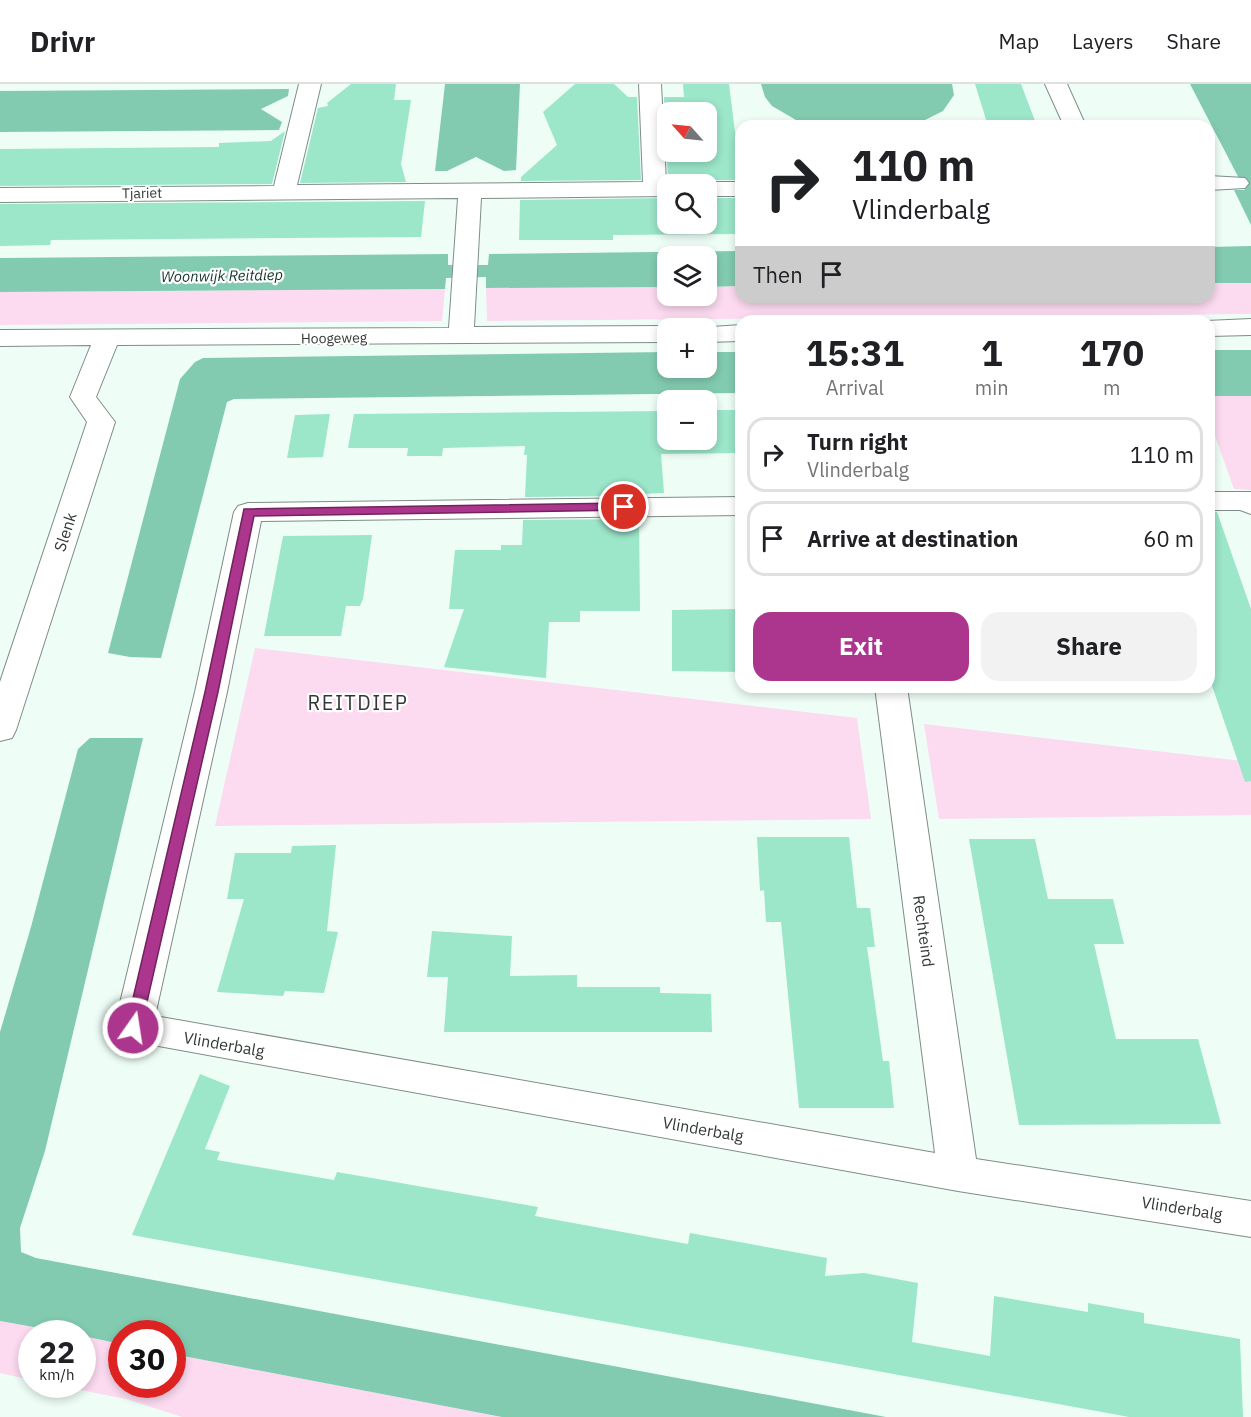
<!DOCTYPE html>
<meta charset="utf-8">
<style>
:root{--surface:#fff;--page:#f2f2f2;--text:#202124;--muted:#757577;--line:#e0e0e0;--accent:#ac368e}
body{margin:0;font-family:"IBM Plex Sans",sans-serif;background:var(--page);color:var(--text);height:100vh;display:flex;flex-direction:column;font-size:22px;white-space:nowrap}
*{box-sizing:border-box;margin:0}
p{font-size:20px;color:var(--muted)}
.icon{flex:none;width:33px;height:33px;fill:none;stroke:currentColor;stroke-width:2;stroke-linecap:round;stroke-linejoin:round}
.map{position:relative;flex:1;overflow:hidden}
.side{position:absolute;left:735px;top:231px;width:480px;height:378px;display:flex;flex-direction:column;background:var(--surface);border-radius:18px;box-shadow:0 3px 9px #0003}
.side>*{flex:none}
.guide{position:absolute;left:735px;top:36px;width:480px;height:183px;border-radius:18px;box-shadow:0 3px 9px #0003;background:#fff;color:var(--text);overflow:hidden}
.needle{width:39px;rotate:297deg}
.fabs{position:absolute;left:657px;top:18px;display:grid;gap:12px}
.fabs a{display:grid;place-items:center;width:60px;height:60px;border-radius:12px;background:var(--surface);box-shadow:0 3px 9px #0003;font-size:30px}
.speed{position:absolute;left:18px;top:1236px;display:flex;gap:12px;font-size:30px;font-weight:700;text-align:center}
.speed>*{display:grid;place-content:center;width:78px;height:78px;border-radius:50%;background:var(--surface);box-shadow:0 3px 9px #0003;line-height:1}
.speed small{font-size:15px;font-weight:400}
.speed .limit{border:9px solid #d22;background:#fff;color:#111}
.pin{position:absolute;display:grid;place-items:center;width:51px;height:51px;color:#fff;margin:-26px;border:3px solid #fff;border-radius:50%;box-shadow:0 2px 6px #0007}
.me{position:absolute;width:66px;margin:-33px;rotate:13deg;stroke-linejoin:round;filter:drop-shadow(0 0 4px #0008)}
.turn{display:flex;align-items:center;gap:21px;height:126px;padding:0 18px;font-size:27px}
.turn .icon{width:78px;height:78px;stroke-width:2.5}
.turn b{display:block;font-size:42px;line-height:51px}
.then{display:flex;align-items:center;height:57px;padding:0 18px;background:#0003;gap:12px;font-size:22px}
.eta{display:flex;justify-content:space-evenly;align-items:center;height:102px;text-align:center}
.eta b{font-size:36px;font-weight:800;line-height:42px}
.primary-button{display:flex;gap:12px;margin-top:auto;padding:12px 18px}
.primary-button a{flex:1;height:69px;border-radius:18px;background:var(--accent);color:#fff;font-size:24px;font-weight:800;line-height:69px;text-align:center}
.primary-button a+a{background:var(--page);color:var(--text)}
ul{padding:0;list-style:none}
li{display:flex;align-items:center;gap:18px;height:75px;margin:0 12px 9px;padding:0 6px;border:3px solid var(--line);border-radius:18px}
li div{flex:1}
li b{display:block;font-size:22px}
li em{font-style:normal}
header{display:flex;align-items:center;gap:36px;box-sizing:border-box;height:84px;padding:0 30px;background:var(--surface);border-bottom:2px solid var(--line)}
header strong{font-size:28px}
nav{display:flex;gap:33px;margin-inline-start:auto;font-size:21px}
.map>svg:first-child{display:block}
.green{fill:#fcdaf0}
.water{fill:#82cbb0}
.building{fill:#9ce6ca;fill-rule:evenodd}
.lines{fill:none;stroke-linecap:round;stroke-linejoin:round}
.minor-casing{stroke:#7f8d87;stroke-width:2}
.minor{fill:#fff;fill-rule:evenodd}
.route{fill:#ac368e;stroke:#70235c;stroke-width:1.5}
.labels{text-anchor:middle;stroke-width:4.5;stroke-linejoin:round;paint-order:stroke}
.far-street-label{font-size:14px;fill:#323835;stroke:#fff}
.far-water-label{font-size:15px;font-style:italic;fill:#14362b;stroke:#fff}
.street-label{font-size:16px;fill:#323835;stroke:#fff}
.quarter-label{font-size:20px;letter-spacing:1.5px;fill:#323835;stroke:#fff}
</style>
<header>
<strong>Drivr</strong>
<nav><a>Map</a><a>Layers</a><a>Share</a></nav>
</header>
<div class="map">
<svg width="1251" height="1333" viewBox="0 0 1251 1333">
<rect width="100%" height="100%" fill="#eefef7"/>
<g class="green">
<path d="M1209,199H1251V230L487,237L486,204L667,203L668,212H706L707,203L741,202V213H1209Z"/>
<path d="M445,205L442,237L0,241V208Z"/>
<path d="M1209,312H1251V406L1234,405L1209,335Z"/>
<path d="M255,564L857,634L871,735L215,742Z"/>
<path d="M924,640L1251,678V731L939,735Z"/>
<path d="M0,1237L67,1249L32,1250L31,1296L0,1289Z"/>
<path d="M83,1252L121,1260L122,1300H172L173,1270L502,1333H182L126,1315L55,1301L82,1300Z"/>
</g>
<g class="water">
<path d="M445,0H520L516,86L504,87L476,73L447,87H435Z"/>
<path d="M761,0H952L954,11L943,27L913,42H815L796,36L772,22L765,13Z"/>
<path d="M1190,0H1251V141L1234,106H1245Z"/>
<path d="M289,5L288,12L261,25L282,38L279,46L0,48V7Z"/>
<path d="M1251,162V199H1209V163Z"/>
<path d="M741,167V202L707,203L706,172H668L667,203L486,204V193L446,194L445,205L0,208V174L448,170V181H488L489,170Z"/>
<rect x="1209" y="266" width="42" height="46"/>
<path d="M667,268L668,284H706L707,268H741V309L234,315L227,318L161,574L130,573L108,569L180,295L195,278L203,274Z"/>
<path d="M90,654H143L45,1067L20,1144L21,1168L36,1174L886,1333H502L173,1270L172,1250H122L121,1260L83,1252L82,1250L67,1249L0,1237V948L31,843L78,665Z"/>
</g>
<g class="building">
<path d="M351,0H396L394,16H411L401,80L406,98L300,99L318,24L328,22L327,19Z"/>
<path d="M575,0H614L628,13H637L641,96L521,97V93L557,61L543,28Z"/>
<path d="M683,0H729L741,96H706L695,100H679L668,96L664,13H684ZM668,28H706V68H668Z"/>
<path d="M975,0H1021L1037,42H988Z"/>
<path d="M285,47L272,100L0,102V65L219,63V59L271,57Z"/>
<path d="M668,114V140H706V114H741V150L613,151V156H519L520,116Z"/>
<path d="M425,117L421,153L51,156L50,161L0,162V120Z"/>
<path d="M706,326H741V369L661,370L664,409L639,410V412L525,413L527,371H524L525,362L443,364L442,372H407L408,364H348L354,330L668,327V356H706Z"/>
<path d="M330,330L323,373L287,374L295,331Z"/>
<path d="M1209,428H1217L1251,525V697L1245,698L1209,593Z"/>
<path d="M639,435L640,527H580V538H549L546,594L444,583L464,525H449L455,466H501V461H522L523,436Z"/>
<path d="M372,451L363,515L360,522H346L341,552H264L283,452Z"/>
<path d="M741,525V588L672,587V526Z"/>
<path d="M757,753H849L857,824H870L875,863H867L883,977H889L894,1024H799L781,838H766L764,806L760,807Z"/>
<path d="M969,755H1035L1048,815H1113L1124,860H1094L1116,955H1198L1221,1040L1019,1041Z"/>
<path d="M336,761L327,847L338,848L324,909L285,907L283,912L217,908L244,815H227L235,769H291L292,762Z"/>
<path d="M432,847L512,852L510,892L577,891V903H660V909L711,910L712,948H444L448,893H427Z"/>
<path d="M200,990L230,1002L205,1065L220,1068L217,1076L334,1096L337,1088L538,1123L535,1132L688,1160L690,1149L827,1174L825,1192L864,1189L918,1199L912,1258L990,1272L994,1212L1088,1228V1219L1144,1229V1239L1240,1255L1243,1333H1129L132,1151Z"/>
</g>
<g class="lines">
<defs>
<g id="minor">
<path d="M299,0H321L297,101L643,98L639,0H661L666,98L677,100H668V112L481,114L474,243L668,242L677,244H668V258L117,261L96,313L115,338L16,646L12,654L0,657V598L87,338L70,313L91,261L0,262V246L449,244L458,114L0,118V104L274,102Z"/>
<path d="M1045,0H1067L1086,42H1064Z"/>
<path d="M1209,92L1245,94L1249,99L1245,104L1209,106Z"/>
<path d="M706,98H741V112H706V100H697Z"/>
<path d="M1251,235V251L1209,252V237H1206Z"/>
<path d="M741,241V257L706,258V244H697Z"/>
<path d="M1209,408H1251V430L1240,426H1209Z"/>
<path d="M741,413V431L261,437L227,608L155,932L935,1069L875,603H907L976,1075L1251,1117V1153L958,1107L120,955L114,944L195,608L234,428L238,422L248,419Z"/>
</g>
</defs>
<use href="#minor" class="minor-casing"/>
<use href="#minor" class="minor"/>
</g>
<path class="route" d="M624,419L630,423L628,426L254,432L218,608L141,944L139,949H128L126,944L205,608L244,425Z"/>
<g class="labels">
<g class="far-street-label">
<text transform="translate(142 109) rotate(-1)" y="5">Tjariet</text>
<text transform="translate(334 254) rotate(-1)" y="5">Hoogeweg</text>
</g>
<g class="far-water-label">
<text transform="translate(222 192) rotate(-1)" y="5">Woonwijk Reitdiep</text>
</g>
<g class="street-label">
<text transform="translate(65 448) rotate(-72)" y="6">Slenk</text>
<text transform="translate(924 847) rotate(82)" y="6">Rechteind</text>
<text transform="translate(224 960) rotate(10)" y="6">Vlinderbalg</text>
<text transform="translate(703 1045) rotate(10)" y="6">Vlinderbalg</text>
<text transform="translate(1182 1124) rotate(9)" y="6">Vlinderbalg</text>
</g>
<g class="quarter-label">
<text x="358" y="626">REITDIEP</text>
</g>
</g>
</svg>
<div class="fabs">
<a><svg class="needle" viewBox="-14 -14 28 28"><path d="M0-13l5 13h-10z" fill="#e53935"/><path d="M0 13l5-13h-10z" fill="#757577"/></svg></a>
<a><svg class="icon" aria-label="search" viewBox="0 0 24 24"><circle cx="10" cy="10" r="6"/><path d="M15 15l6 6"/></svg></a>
<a><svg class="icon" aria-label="layers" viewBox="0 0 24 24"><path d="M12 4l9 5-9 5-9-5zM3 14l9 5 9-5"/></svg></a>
<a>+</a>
<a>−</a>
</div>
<div class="speed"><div>22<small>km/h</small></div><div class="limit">30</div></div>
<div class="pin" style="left:624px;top:423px;background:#d93025"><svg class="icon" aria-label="arrive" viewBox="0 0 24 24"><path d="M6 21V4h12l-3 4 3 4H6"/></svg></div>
<svg class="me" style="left:133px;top:944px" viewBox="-20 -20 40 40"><circle r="17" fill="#ac368e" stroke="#fff" stroke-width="3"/><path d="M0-11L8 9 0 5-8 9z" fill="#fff"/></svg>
<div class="guide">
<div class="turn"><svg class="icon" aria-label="right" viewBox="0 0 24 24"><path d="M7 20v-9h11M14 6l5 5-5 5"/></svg><div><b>110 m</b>Vlinderbalg</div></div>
<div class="then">Then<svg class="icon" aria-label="arrive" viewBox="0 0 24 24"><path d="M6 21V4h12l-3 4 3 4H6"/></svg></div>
</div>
<section class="side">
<div class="eta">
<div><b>15:31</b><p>Arrival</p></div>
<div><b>1</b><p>min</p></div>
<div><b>170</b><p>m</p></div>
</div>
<ul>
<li><svg class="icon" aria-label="right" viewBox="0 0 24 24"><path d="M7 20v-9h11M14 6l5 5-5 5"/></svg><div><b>Turn right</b><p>Vlinderbalg</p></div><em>110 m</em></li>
<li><svg class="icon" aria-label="arrive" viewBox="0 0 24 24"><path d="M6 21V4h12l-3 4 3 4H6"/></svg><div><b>Arrive at destination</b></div><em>60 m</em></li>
</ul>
<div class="primary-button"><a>Exit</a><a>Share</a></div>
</section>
</div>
